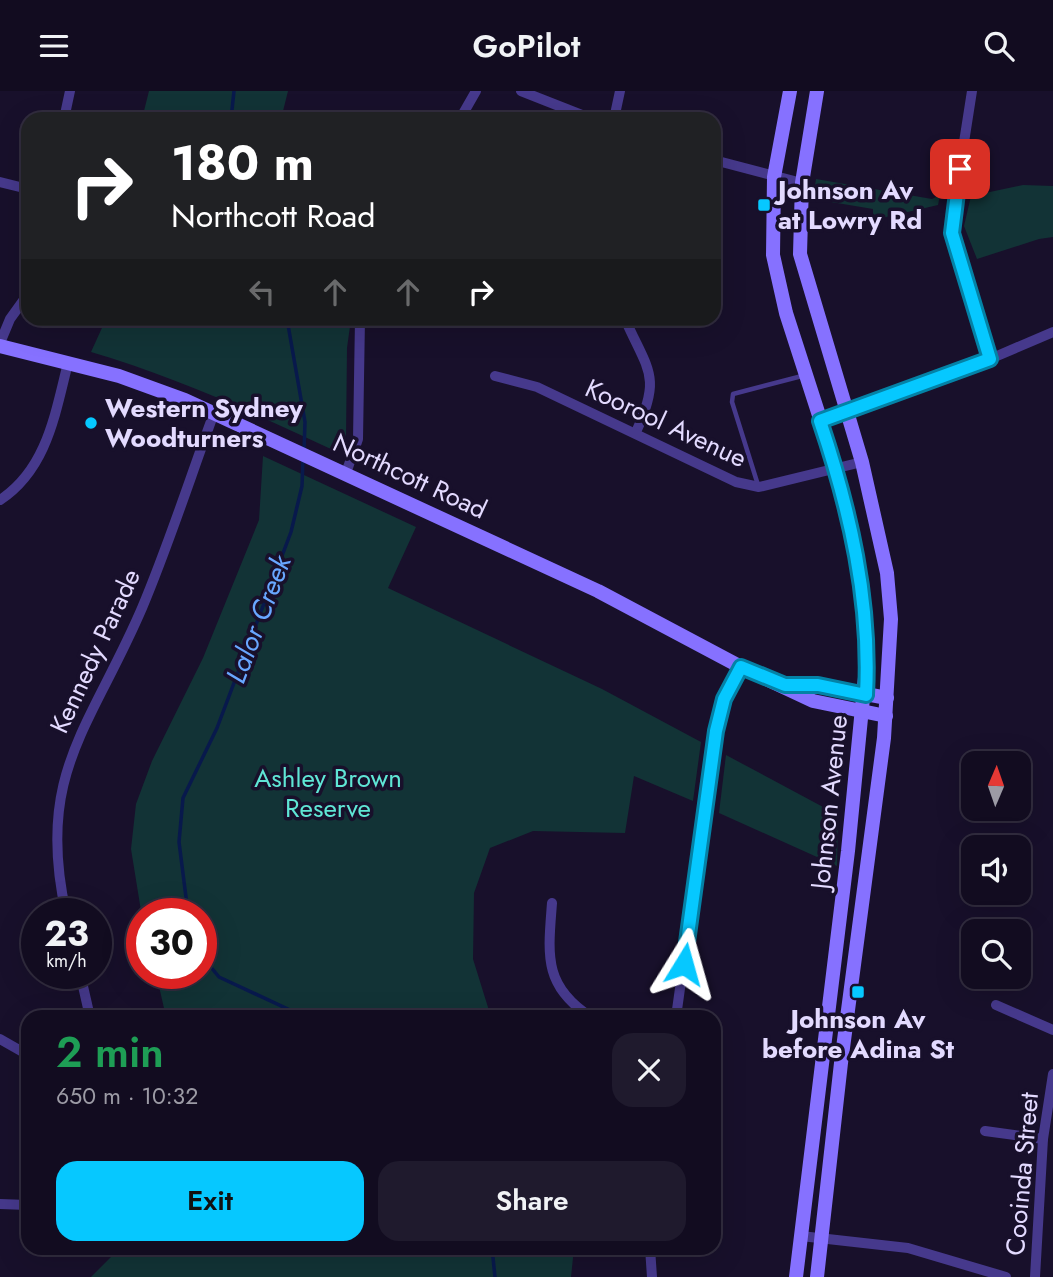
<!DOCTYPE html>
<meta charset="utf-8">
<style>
:root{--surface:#120c20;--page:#1f1a2d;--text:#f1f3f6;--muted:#9c9ba5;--line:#312c3e;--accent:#06c8ff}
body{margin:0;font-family:Jost,sans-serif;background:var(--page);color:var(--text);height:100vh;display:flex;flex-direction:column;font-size:26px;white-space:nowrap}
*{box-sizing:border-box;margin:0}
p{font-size:23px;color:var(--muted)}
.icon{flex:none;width:38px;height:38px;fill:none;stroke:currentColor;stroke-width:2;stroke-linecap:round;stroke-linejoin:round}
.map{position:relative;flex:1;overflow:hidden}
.sheet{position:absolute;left:21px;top:919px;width:700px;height:245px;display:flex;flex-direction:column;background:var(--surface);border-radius:21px;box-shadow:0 7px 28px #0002,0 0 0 2px var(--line)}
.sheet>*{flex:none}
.hud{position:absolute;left:21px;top:21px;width:700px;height:214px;border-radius:21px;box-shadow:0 7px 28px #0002,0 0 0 2px var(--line);background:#202124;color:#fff;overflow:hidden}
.needle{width:46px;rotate:2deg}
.tools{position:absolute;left:961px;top:660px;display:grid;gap:14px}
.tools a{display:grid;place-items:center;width:70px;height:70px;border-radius:14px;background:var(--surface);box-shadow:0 7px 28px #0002,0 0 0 2px var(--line);font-size:35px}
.speed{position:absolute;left:21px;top:807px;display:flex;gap:14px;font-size:35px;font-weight:700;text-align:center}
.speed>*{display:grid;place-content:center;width:91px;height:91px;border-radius:50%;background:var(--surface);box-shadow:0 7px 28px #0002,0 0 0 2px var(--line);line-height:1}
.speed small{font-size:18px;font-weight:400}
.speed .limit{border:10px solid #d22;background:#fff;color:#111}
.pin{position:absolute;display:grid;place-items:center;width:60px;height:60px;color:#fff;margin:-30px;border-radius:14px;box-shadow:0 4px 10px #0006}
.me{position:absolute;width:77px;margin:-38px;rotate:8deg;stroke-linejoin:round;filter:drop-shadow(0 0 5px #0008)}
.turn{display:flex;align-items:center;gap:24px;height:147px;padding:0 35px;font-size:32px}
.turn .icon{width:91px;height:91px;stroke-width:2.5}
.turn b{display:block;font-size:49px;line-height:60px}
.lanes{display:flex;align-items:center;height:66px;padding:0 35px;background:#0003;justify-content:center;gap:35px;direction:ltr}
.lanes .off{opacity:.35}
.round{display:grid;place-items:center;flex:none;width:74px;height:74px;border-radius:21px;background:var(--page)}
.overview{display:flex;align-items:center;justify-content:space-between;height:119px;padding:0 35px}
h1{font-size:42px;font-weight:600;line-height:52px;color:#1e9e55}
.action{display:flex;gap:14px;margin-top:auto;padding:14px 35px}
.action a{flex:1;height:80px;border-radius:21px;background:var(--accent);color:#111;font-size:28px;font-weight:600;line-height:80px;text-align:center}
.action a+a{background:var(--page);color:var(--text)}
header{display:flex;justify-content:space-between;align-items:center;height:91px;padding:0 35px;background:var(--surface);font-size:32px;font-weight:600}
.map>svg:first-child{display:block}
.green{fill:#123336}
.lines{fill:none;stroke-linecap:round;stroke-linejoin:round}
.stream{stroke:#08194c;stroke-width:3.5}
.lane{stroke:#46398c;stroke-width:4.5}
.street{stroke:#46398c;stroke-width:10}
.secondary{stroke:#8671ff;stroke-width:14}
.route-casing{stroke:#0482a6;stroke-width:18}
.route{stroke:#06c8ff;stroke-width:12}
.poi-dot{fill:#06c8ff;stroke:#18102b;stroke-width:2.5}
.labels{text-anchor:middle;stroke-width:7;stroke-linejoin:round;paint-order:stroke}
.poi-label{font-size:26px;font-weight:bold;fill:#e3daff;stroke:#18102b;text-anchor:start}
.street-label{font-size:26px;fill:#e3daff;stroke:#18102b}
.park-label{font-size:26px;fill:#5fe6d5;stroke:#18102b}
.water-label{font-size:28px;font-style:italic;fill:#68a7ff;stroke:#18102b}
</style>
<header><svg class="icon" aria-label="menu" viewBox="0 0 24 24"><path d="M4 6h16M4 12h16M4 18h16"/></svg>GoPilot<svg class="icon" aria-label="search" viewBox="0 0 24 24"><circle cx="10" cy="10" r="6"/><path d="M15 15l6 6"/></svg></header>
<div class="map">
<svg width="1053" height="1186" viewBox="0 0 1053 1186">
<rect width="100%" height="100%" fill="#18102b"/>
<g class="green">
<path d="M149,0H288L281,28H142Z"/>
<path d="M816,88L932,108L940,104L938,114L873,129V118L813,108Z"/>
<path d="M1023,94L1053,95V146L1039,148L977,168L964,135L971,105Z"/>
<path d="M106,228H351L347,257L346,347L342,356L333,359C254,322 176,286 91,261Z"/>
<path d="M263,365L416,436L388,497L602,598L701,651L693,710L634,685L625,742L533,740L490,757L474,802L473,868L491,926H166L156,882H201V822H142V826L131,758L136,713L152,670L203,567L259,429Z"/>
<path d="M726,664L838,724L837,775L719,722Z"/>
<path d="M120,1157H574L571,1186H91Z"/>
</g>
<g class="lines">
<g class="stream">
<path d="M231,28L234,0"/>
<path d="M287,228L305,331L304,360"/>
<path d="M188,822L179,751L183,707L217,637L291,441L302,395L303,368"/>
<path d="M201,864L219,886L305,926"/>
<path d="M492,1157L495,1186"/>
</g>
<path class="lane" d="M758,394L732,311L733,303L802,285"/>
<g class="street">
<path d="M521,0L592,28"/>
<path d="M972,0L952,128V142L990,268"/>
<path d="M64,28L70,0"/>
<path d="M460,28L476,0"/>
<path d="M614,28L620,0"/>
<path d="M714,69L802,92"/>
<path d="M0,91L28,98"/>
<path d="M625,228C648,280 662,285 636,341"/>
<path d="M0,252L10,228L28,203"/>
<path d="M495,285L537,296L736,391L759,396L862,371"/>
<path d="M820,330L990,268L1053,241"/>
<path d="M346,382L358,348L360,228"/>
<path d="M0,409C47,378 55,323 68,272"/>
<path d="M552,812C548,864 543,895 591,926"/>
<path d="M66,822C35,683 91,636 142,517C169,453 190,387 214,322"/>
<path d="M80,882L90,926"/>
<path d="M996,914L1053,939"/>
<path d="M676,926L716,640L725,608L741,576"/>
<path d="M0,948L28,964"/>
<path d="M985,1040L1043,1048"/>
<path d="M0,1113L28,1114"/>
<path d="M801,1145L908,1157L1006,1186"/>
<path d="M650,1157L652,1186"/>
<path d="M1035,1186L1043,1048L1053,983"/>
</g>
<g class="secondary">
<path d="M790,0L774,86L773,164L786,222L836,377L853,448L863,501L867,566L848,760L796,1186"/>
<path d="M0,255L119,285L185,309L598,500L741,576L813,610L886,625"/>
<path d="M788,594H818L887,607"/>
<path d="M817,1186L841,972L884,647L891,528L887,482L862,371L800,163L802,92L817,0"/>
</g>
</g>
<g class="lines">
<defs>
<path id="route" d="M684,873L716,640L724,608L741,576L785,594H818L866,604C871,510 850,419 820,330L990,268L952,142L960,78"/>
</defs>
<use href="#route" class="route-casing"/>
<use href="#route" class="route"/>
</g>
<g class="poi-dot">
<rect x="757" y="107" width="14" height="14" rx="3.5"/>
<circle cx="91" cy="332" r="7"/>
<rect x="851" y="894" width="14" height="14" rx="3.5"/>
</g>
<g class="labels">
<g class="poi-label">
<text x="778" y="108">Johnson Av<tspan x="778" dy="30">at Lowry Rd</tspan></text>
<text x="105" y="326">Western Sydney<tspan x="105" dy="30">Woodturners</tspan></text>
<text x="858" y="937" text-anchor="middle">Johnson Av<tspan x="858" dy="30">before Adina St</tspan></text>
</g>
<g class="street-label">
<text transform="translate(666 332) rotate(25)" y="9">Koorool Avenue</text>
<text transform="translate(410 385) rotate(25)" y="9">Northcott Road</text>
<text transform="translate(95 560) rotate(-65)" y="9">Kennedy Parade</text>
<text transform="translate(829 711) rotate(-84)" y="9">Johnson Avenue</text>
<text transform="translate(1022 1083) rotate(-85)" y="9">Cooinda Street</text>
</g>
<g class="park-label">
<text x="328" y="696">Ashley Brown<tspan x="328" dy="30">Reserve</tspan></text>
</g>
<g class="water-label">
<text transform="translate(258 528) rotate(-69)" y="10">Lalor Creek</text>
</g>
</g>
</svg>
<div class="tools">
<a><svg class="needle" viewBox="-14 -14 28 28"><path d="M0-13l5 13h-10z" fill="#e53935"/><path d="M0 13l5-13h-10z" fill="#9c9ba5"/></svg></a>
<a><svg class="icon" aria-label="sound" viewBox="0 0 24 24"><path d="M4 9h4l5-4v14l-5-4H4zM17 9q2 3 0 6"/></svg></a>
<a><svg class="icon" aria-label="search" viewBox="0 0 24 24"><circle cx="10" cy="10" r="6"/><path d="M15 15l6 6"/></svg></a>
</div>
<div class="speed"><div>23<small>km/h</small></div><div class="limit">30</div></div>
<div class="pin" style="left:960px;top:78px;background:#d93025"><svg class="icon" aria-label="arrive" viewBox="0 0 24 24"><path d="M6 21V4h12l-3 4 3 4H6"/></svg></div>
<svg class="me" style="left:684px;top:873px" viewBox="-20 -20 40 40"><path d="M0-17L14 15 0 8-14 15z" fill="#06c8ff" stroke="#fff" stroke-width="4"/></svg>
<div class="hud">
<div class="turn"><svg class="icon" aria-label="right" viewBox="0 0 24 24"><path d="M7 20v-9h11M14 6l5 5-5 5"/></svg><div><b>180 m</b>Northcott Road</div></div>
<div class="lanes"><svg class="icon off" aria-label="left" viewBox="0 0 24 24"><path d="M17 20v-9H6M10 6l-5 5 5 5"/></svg><svg class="icon off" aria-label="ahead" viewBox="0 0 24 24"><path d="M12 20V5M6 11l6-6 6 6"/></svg><svg class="icon off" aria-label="ahead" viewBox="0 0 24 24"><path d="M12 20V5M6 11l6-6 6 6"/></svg><svg class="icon" aria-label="right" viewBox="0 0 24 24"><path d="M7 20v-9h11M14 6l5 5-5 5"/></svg></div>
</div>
<section class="sheet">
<div class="overview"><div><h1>2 min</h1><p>650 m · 10:32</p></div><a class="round"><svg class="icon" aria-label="close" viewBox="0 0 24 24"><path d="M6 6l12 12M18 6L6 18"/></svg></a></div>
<div class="action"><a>Exit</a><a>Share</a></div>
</section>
</div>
